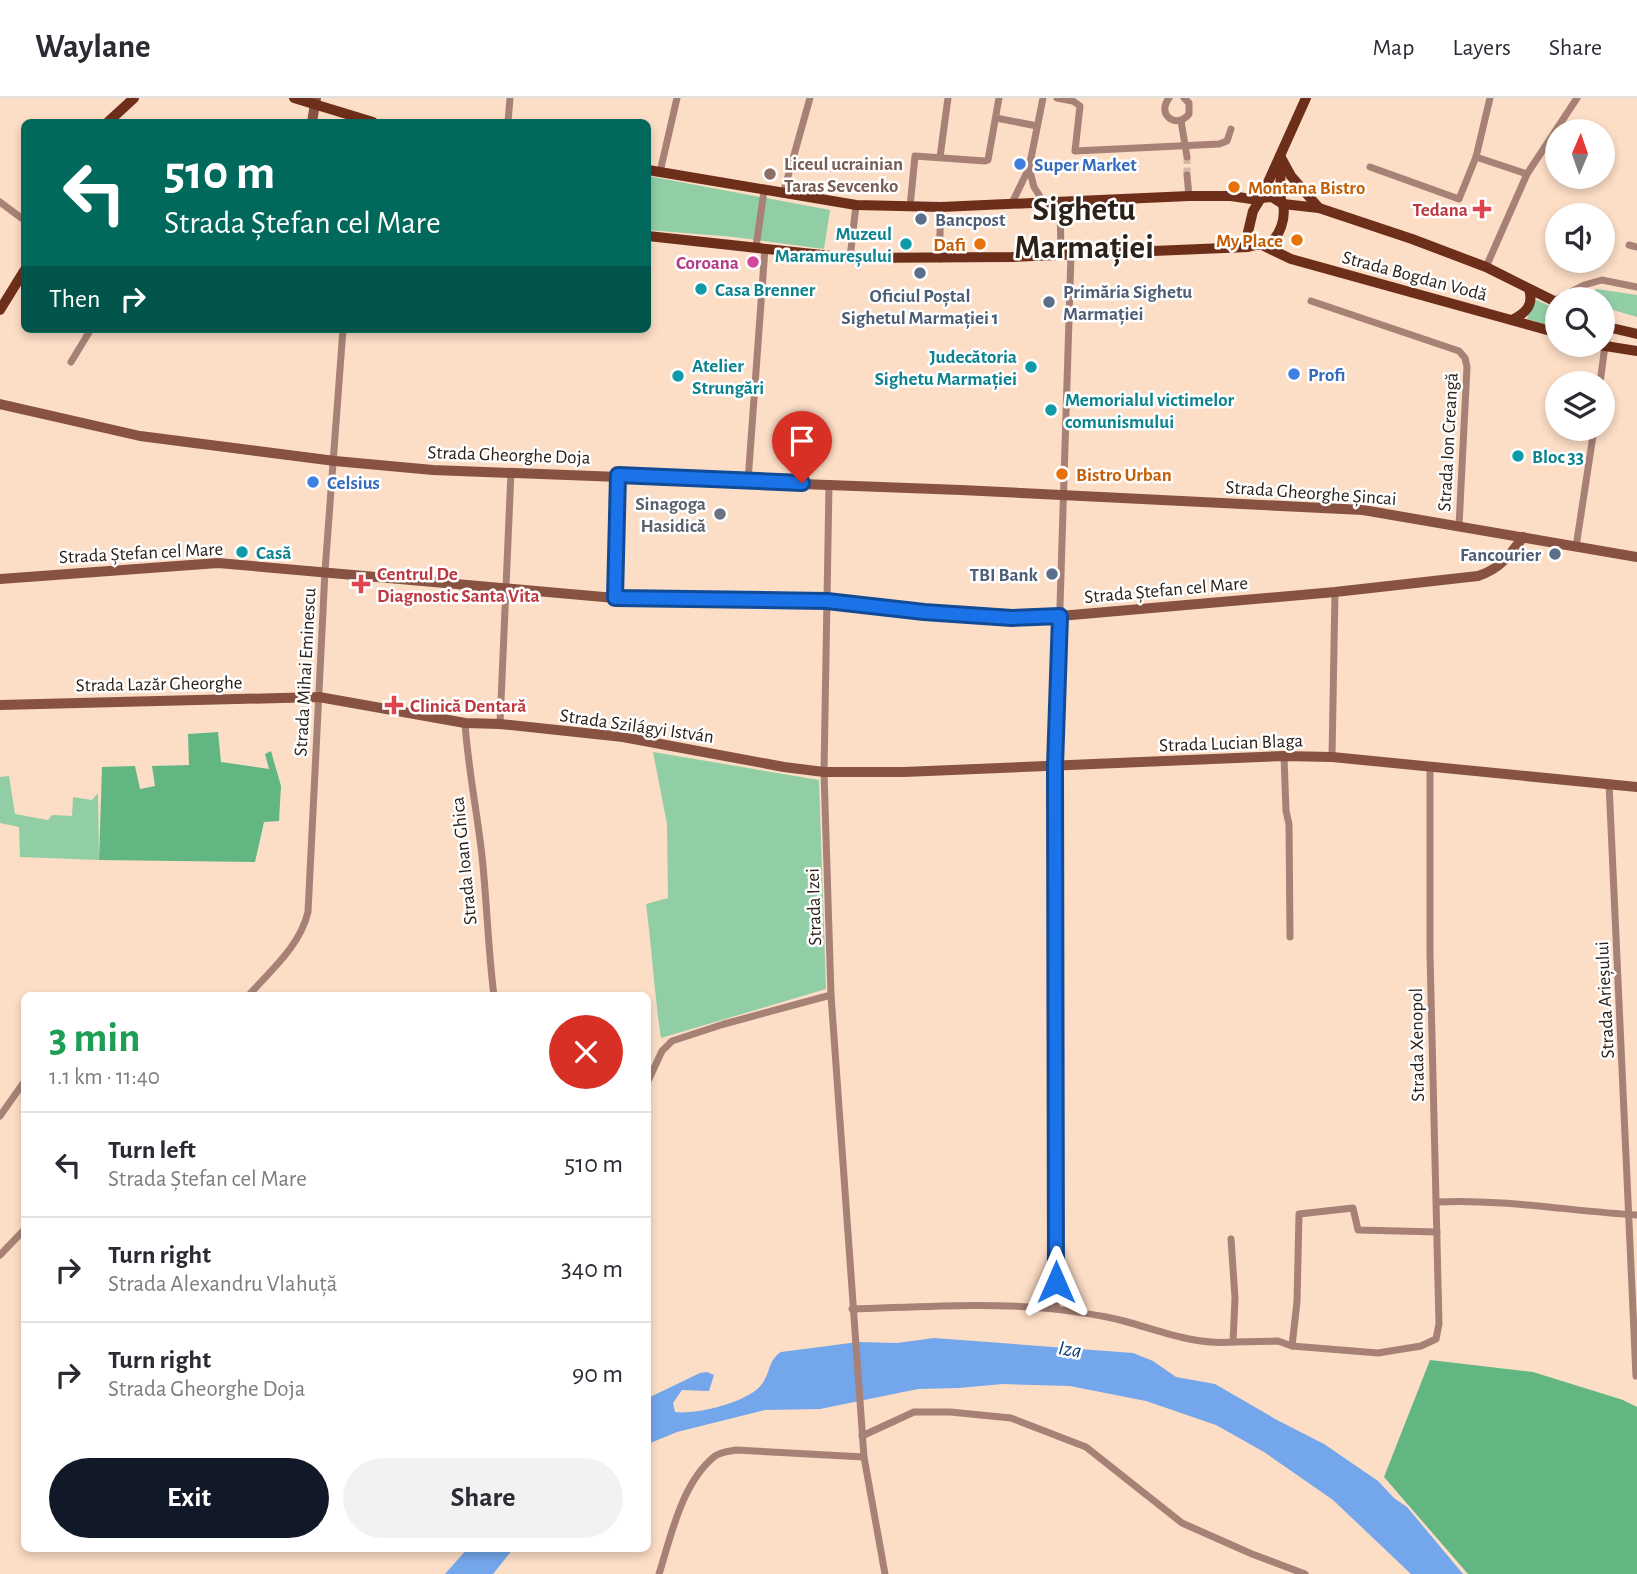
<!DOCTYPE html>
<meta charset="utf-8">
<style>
:root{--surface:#fff;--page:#f2f2f3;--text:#2b2b33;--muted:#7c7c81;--line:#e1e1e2;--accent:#111827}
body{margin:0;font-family:"Alegreya Sans",sans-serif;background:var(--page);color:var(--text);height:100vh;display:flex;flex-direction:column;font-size:26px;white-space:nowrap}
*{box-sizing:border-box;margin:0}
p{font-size:23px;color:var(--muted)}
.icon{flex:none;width:38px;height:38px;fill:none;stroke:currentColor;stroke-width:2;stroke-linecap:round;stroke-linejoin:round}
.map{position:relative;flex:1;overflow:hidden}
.side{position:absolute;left:21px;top:894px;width:630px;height:560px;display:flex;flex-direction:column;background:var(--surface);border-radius:10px;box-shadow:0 4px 10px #0003}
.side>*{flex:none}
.top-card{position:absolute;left:21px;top:21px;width:630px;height:214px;border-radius:10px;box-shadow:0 4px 10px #0003;background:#00695c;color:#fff;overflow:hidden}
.needle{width:46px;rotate:2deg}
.buttons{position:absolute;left:1545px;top:21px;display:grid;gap:14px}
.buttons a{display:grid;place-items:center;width:70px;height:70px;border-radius:50%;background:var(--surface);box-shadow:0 4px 10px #0003;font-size:35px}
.pin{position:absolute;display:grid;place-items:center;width:60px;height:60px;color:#fff;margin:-72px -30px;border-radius:50% 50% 50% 0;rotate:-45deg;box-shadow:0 0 7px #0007}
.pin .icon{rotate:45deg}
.me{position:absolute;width:77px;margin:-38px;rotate:0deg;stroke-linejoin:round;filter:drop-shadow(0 0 5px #0008)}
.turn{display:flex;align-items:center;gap:24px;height:147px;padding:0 28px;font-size:32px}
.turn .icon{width:91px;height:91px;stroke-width:2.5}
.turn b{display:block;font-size:49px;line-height:60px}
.then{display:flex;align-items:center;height:66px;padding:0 28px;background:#0003;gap:14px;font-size:26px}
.round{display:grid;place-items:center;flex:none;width:74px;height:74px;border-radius:37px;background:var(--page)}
.summary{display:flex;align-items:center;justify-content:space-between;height:119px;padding:0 28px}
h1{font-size:42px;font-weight:700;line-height:52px;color:#1e9e55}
.cta{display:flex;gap:14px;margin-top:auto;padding:14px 28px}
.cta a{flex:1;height:80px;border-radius:42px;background:var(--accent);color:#fff;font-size:28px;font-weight:700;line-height:80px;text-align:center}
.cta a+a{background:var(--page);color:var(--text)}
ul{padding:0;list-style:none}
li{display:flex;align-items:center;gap:21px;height:105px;padding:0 28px;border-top:2px solid var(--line)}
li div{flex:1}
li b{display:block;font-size:26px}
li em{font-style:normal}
header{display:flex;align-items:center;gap:42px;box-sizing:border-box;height:98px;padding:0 35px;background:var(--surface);border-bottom:2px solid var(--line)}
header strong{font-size:33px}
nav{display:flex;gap:38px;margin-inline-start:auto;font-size:24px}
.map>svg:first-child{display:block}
.green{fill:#91cea6}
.forest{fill:#61b682}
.water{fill:#73a6ea}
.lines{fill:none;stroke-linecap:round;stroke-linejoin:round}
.street-tunnel{stroke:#d2b7a3;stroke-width:7;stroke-dasharray:7 3.5;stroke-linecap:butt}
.street{stroke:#a78175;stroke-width:7}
.secondary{stroke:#875241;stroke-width:10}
.primary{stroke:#6e2f1a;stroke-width:10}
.route-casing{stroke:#114b97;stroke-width:18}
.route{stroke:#1a73e8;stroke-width:12}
.shop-dot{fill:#3f7fe0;stroke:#fff;stroke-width:2.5}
.education-dot{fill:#8d6e63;stroke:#fff;stroke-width:2.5}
.food-dot{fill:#e8710a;stroke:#fff;stroke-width:2.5}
.health-dot{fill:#e0444e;stroke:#fff;stroke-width:2.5}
.service-dot{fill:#5c6f8a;stroke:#fff;stroke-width:2.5}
.culture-dot{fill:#0f9aa8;stroke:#fff;stroke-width:2.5}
.hotel-dot{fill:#d1479c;stroke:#fff;stroke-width:2.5}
.worship-dot{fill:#6b7280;stroke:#fff;stroke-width:2.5}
.labels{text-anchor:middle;stroke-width:5;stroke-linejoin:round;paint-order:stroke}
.education-label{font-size:19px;font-weight:bold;fill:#785e54;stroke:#fff;text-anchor:start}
.shop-label{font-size:19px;font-weight:bold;fill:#366cbe;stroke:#fff;text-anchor:start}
.food-label{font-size:19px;font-weight:bold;fill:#c56008;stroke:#fff;text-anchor:start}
.health-label{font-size:19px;font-weight:bold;fill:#be3a42;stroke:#fff;text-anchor:start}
.service-label{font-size:19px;font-weight:bold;fill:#4e5e75;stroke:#fff;text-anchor:start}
.culture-label{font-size:19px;font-weight:bold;fill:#0d838f;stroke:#fff;text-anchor:start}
.hotel-label{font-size:19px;font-weight:bold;fill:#b23c85;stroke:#fff;text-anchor:end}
.street-label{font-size:19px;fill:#2c2118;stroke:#fff}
.worship-label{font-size:19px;font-weight:bold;fill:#5b616d;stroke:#fff;text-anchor:end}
.water-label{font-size:21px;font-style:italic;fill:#093d79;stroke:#fff}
.town-label{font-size:33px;font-weight:bold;fill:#2c2118;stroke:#fff}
</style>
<header>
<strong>Waylane</strong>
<nav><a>Map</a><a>Layers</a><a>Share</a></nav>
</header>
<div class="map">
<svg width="1637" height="1476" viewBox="0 0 1637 1476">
<rect width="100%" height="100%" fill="#fcddc6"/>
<g class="green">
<path d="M648,78L830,112L824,151L734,139L648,132Z"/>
<path d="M1597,191L1637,197V219L1603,209V201H1587L1581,198Z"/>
<path d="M1534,201L1557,211V230L1527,221Z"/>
<path d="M653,654L819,682L826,891L661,940C654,895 652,850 646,806L668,800L667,726Z"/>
<path d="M9,678L15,716L48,722L52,717L72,718L73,699L92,702L98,695L99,762L20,759L19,729L0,725V679Z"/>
</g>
<g class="forest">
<path d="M218,634L221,664L269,671L265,656L271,653L281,688L279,723L264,724L255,764L99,762L102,669L135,668L140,691L155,688L152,668L189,667L188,636Z"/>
<path d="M1430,1262L1533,1274L1623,1302L1637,1309V1476H1468L1384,1379Z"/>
</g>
<g class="water">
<path d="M934,1240L1133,1255L1153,1263L1176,1279L1215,1286L1277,1322L1324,1346L1378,1383L1394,1400L1407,1409L1463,1476H1411L1333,1402L1264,1354L1216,1327L1146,1303L1070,1288L1003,1286L959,1290L918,1291L820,1311L765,1312L677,1334L648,1346V1300L700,1275L707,1274L714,1277L709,1293L682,1292L673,1305L675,1314C697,1317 749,1304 762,1286C771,1274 768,1262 781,1254L858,1244L897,1245Z"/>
<path d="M467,1451H513L493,1476H445Z"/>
</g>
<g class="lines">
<path class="street-tunnel" d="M1187,59V77"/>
<g class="street">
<path d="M1057,0L1073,3L1080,8L1075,53L1219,46L1227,43L1231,31"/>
<path d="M1169,0C1156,16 1176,32 1189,16V5L1184,0"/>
<path d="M996,20L1037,28"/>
<path d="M1181,23L1187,59"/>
<path d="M508,24L510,0"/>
<path d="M940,59L948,0"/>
<path d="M1476,59L1527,76"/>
<path d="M1370,69L1459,101L1476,59L1490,0"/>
<path d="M1029,70L1034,89L1044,105"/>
<path d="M660,74L677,0"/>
<path d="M1187,77L1189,98"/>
<path d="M783,96L810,0"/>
<path d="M0,104L24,122"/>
<path d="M1060,104L1061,157"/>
<path d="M1011,107L1029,70L1043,0"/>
<path d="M910,109L915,58L985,63L988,62L999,0"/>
<path d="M1629,147L1637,149"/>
<path d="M756,149L764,93"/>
<path d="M850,160L856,107"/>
<path d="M939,161L941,109"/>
<path d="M1486,169L1527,76L1577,0"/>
<path d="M1311,203L1459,253L1465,260L1467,269L1459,428"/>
<path d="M1553,203L1584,187L1602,182L1637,189"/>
<path d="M71,264L91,231"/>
<path d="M1600,285L1605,248L1610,231"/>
<path d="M748,383L765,150"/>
<path d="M829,386L824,674L831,897L864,1359L885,1476"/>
<path d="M1576,449L1594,331"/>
<path d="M615,500L618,378"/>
<path d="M465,625C468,670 477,713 482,758C487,805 488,851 494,898"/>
<path d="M500,626L511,374"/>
<path d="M1284,658L1286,713L1289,726L1290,839"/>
<path d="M1332,659L1335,494"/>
<path d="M1609,685L1636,1278"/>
<path d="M248,898C271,872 300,848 308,814L325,473L343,231"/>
<path d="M648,983L662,953L672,943L724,926L831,897"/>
<path d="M0,1018L24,984"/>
<path d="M1437,1104C1504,1101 1570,1113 1637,1117"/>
<path d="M0,1157L24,1132"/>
<path d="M852,1211C920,1209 988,1204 1055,1211C1078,1214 1102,1217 1124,1223C1161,1233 1194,1247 1233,1244L1235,1200L1231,1141"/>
<path d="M1056,1211L1055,668L1071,157"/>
<path d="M1233,1244L1278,1243L1292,1248L1378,1255L1421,1248L1436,1241L1439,1226L1430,857V668"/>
<path d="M1292,1248L1297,1204L1299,1116L1353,1110L1358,1132L1437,1134"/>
<path d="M862,1338L914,1314H950L1011,1320L1086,1349L1182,1425L1252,1456L1305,1476"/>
<path d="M659,1476C671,1438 682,1384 715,1358C720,1354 730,1353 736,1352L864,1359"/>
</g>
<g class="secondary">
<path d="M312,24L316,0"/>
<path d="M0,306L140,338L335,363L433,372L961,392L1363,412L1637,459"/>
<path d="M0,481L218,465L615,500L827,503L924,514L1012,520L1060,518L1335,494L1478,478C1500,471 1510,457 1523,439"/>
<path d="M0,607L319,599L465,625L500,626L623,639L784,669L824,674H904L1284,658L1332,659L1637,689"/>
</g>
<g class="primary">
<path d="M294,0L373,24"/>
<path d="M108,24L134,0"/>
<path d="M1280,58L1291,78L1319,110"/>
<path d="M1280,61L1281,103"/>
<path d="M648,72L856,107L941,109L1189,98H1231L1258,102"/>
<path d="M1261,100L1272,99L1283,106L1319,110L1412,141L1486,169L1558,205"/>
<path d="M1283,106C1286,121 1280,138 1268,147H1256L1248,134L1253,113L1261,100L1306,0"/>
<path d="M648,138L850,160L1012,159L1248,149L1256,147"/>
<path d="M1264,148L1291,161L1558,235"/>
<path d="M0,212L24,173"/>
<path d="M1512,222C1526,215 1534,207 1529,191"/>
<path d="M1603,228L1637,236"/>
<path d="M1599,247L1637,253"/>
</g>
</g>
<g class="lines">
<defs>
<path id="route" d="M802,385L618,377L615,500L827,503L924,514L1012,520L1060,518L1055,668L1056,1184"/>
</defs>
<use href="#route" class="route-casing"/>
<use href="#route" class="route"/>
</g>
<g class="shop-dot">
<circle cx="1020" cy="66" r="7"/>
<circle cx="1294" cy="276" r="7"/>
<circle cx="313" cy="384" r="7"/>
</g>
<circle class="education-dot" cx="770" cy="76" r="7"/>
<g class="food-dot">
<circle cx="1234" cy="89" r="7"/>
<circle cx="1297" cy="142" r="7"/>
<circle cx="980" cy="146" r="7"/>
<circle cx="1062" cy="376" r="7"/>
</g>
<g class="health-dot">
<path d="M1478.5 100.5h7v7h7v7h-7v7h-7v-7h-7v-7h7z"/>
<path d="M357.5 475.5h7v7h7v7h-7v7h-7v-7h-7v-7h7z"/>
<path d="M390.5 596.5h7v7h7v7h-7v7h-7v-7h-7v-7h7z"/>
</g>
<g class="service-dot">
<circle cx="921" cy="121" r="7"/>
<circle cx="920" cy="175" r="7"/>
<circle cx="1049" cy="204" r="7"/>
<circle cx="1555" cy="456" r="7"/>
<circle cx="1052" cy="476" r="7"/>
</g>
<g class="culture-dot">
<circle cx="906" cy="146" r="7"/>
<circle cx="701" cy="191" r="7"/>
<circle cx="1031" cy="269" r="7"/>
<circle cx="678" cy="278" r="7"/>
<circle cx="1051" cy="312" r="7"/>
<circle cx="1518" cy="358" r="7"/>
<circle cx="242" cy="454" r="7"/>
</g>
<circle class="hotel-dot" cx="753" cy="164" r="7"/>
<circle class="worship-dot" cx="720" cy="416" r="7"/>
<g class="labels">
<g class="education-label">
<text x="784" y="72">Liceul ucrainian<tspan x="784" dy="22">Taras Sevcenko</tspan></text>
</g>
<g class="shop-label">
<text x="1034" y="73">Super Market</text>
<text x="1308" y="283">Profi</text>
<text x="327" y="391">Celsius</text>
</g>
<g class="food-label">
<text x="1248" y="96">Montana Bistro</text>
<text x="1283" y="149" text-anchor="end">My Place</text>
<text x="966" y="153" text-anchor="end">Dafi</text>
<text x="1076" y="383">Bistro Urban</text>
</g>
<g class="health-label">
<text x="1468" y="118" text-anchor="end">Tedana</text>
<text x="377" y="482">Centrul De<tspan x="377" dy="22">Diagnostic Santa Vita</tspan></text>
<text x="410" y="614">Clinică Dentară</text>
</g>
<g class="service-label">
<text x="935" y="128">Bancpost</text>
<text x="1063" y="200">Primăria Sighetu<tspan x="1063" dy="22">Marmației</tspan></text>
<text x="920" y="204" text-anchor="middle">Oficiul Poștal<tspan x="920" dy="22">Sighetul Marmației 1</tspan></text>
<text x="1541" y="463" text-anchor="end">Fancourier</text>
<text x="1038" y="483" text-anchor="end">TBI Bank</text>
</g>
<g class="culture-label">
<text x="892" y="142" text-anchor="end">Muzeul<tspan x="892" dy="22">Maramureșului</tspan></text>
<text x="715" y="198">Casa Brenner</text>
<text x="1017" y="265" text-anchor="end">Judecătoria<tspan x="1017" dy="22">Sighetu Marmației</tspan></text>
<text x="692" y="274">Atelier<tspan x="692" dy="22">Strungări</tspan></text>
<text x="1065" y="308">Memorialul victimelor<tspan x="1065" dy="22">comunismului</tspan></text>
<text x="1532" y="365">Bloc 33</text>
<text x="256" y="461">Casă</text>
</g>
<g class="hotel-label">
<text x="739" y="171">Coroana</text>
</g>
<g class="street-label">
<text transform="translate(1415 177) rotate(15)" y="7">Strada Bogdan Vodă</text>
<text transform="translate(1447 344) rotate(-87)" y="7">Strada Ion Creangă</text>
<text transform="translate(509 356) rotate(2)" y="7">Strada Gheorghe Doja</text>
<text transform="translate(1311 394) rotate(4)" y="7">Strada Gheorghe Șincai</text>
<text transform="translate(141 454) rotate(-3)" y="7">Strada Ștefan cel Mare</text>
<text transform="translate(1166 491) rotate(-5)" y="7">Strada Ștefan cel Mare</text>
<text transform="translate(304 574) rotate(-87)" y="7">Strada Mihai Eminescu</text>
<text transform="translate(159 585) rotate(-1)" y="7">Strada Lazăr Gheorghe</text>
<text transform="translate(637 627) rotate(8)" y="7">Strada Szilágyi István</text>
<text transform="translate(1231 644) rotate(-2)" y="7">Strada Lucian Blaga</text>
<text transform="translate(463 763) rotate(-96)" y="7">Strada Ioan Ghica</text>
<text transform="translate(813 809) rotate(-92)" y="7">Strada Izei</text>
<text transform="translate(1604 902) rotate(-93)" y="7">Strada Arieșului</text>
<text transform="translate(1416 947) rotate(-91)" y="7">Strada Xenopol</text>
</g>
<g class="worship-label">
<text x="706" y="412">Sinagoga<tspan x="706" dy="22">Hasidică</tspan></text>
</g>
<g class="water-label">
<text transform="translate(1070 1251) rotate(9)" y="7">Iza</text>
</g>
<g class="town-label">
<text x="1084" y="122">Sighetu<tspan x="1084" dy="38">Marmației</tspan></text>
</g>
</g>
</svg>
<div class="buttons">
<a><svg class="needle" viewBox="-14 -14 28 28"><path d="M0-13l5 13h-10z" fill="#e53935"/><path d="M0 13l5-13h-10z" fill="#7c7c81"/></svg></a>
<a><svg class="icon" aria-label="sound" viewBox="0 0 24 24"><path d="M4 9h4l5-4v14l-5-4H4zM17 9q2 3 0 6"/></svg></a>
<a><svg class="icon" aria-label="search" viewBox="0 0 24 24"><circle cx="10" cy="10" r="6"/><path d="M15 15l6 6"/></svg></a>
<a><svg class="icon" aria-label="layers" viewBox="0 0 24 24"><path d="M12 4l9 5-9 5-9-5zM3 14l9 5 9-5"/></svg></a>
</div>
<div class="pin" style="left:802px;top:385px;background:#d93025"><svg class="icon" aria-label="arrive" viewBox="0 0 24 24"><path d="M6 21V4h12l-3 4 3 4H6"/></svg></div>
<svg class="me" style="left:1056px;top:1184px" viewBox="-20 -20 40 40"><path d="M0-17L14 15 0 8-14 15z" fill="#1a73e8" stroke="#fff" stroke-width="4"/></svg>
<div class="top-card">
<div class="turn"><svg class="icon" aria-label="left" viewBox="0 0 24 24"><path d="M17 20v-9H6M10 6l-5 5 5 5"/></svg><div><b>510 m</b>Strada Ștefan cel Mare</div></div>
<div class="then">Then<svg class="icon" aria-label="right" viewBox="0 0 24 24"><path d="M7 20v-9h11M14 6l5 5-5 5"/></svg></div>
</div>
<section class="side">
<div class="summary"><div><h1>3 min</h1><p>1.1 km · 11:40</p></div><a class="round" style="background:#d93025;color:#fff"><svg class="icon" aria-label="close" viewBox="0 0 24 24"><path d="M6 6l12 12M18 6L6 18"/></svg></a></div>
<ul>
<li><svg class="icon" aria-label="left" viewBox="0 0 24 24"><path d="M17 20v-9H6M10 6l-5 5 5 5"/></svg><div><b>Turn left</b><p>Strada Ștefan cel Mare</p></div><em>510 m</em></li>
<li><svg class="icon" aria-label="right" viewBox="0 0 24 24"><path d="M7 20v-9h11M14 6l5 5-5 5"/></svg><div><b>Turn right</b><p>Strada Alexandru Vlahuță</p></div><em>340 m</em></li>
<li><svg class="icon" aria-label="right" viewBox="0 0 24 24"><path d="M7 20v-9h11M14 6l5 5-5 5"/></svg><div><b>Turn right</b><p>Strada Gheorghe Doja</p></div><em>90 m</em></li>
</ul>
<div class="cta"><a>Exit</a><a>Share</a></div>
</section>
</div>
